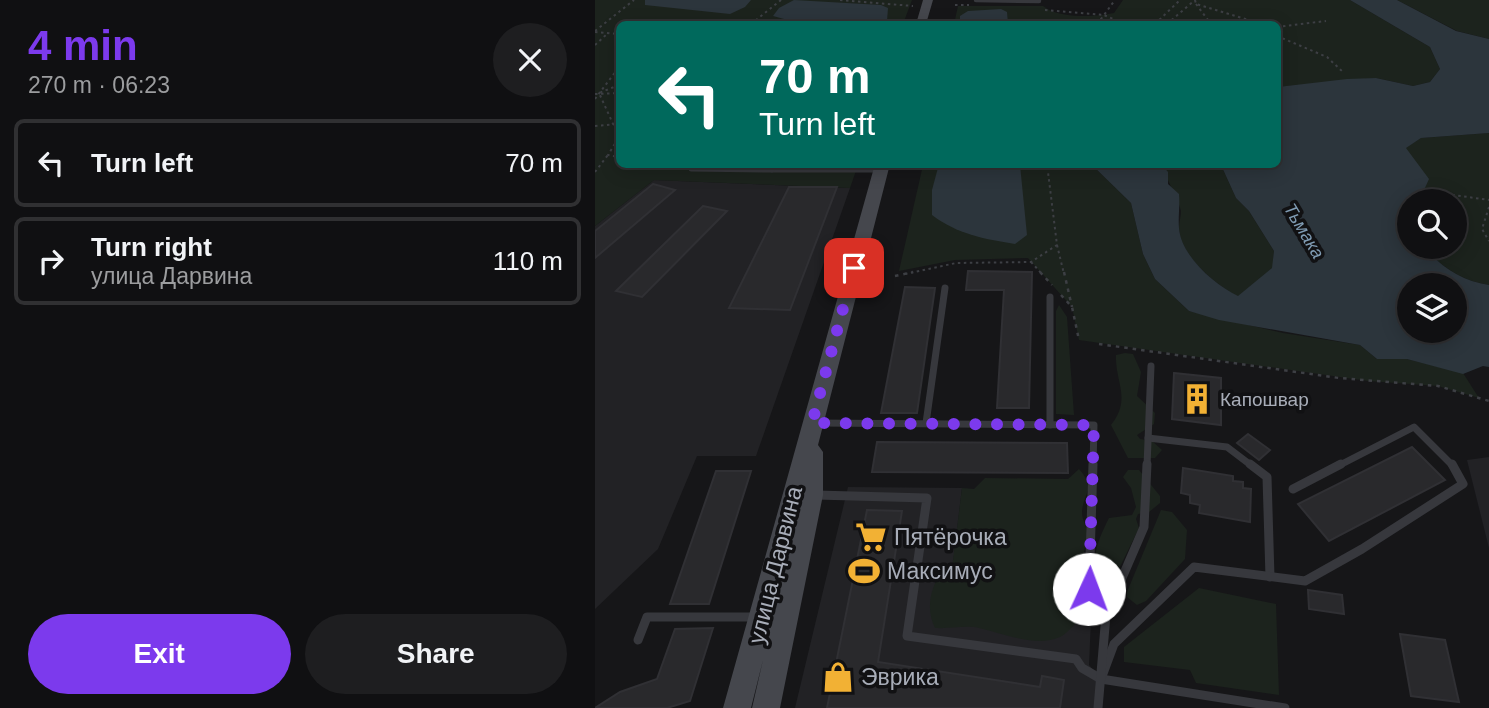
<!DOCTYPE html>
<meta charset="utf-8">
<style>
:root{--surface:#101012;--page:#1e1e20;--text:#f1f3f6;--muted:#9c9d9f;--line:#303032;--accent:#7c3aed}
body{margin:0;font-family:Arial,sans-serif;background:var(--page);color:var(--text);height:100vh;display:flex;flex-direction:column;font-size:26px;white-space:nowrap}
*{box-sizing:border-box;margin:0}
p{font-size:23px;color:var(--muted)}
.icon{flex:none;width:38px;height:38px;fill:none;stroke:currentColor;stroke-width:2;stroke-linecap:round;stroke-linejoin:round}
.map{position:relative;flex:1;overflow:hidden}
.sheet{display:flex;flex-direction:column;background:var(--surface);width:595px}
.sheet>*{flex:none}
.guide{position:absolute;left:21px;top:21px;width:665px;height:147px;border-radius:10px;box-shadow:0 4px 18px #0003,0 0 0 2px var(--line);background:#00695c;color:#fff;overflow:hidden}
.fabs{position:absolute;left:802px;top:189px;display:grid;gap:14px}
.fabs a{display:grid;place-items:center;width:70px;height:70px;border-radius:50%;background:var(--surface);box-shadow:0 4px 18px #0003,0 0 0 2px var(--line);font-size:35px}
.pin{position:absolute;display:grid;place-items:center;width:60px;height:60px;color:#fff;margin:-30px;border-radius:14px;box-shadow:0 4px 10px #0006}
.me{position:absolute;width:77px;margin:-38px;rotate:2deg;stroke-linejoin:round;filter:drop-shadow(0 0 5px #0008)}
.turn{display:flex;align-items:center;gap:24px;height:147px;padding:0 28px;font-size:32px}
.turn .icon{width:91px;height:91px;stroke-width:2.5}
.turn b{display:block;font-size:49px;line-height:60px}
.round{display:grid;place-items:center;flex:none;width:74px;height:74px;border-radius:37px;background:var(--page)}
.head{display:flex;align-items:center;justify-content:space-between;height:119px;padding:0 28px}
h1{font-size:42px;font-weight:600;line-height:52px;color:var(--accent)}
.button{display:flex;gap:14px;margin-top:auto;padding:14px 28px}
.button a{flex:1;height:80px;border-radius:42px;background:var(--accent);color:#fff;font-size:28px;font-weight:600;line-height:80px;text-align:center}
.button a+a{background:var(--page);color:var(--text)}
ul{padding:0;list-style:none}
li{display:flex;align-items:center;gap:21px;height:88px;margin:0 14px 10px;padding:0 14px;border:4px solid var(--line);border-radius:10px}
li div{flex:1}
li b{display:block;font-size:26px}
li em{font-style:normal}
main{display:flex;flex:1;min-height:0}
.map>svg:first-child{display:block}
.built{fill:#222225}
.green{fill:#1c231d}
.water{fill:#2c353c;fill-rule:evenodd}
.building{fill:#29292c;stroke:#303034;stroke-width:2}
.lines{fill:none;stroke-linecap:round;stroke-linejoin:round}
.path-far1{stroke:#3d3f44;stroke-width:2;stroke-dasharray:2.5 3.5;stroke-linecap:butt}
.path{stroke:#3d3f44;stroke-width:2.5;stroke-dasharray:3.5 5;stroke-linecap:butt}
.lane-far3{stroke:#37383d;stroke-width:4.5}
.lane-far2{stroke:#37383d;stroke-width:5}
.lane-far1{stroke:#37383d;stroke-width:7}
.lane{stroke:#37383d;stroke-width:9}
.secondary{fill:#45474d;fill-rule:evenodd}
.route{stroke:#7c3aed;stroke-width:12;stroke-dasharray:0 21.6}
.labels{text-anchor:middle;stroke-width:7;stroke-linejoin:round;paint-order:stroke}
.far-water-label{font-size:18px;font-style:italic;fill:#7f9bb3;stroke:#111113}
.poi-label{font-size:19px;fill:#a8adb8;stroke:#111113;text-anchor:start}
.near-poi-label{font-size:23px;fill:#a8adb8;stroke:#111113;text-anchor:start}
.near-street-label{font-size:23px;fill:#a8adb8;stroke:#111113}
</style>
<main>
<section class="sheet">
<div class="head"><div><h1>4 min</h1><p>270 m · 06:23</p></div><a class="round"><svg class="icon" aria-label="close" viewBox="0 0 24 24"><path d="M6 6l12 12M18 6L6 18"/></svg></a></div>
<ul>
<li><svg class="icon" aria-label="left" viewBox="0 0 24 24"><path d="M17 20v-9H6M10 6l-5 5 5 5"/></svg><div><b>Turn left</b></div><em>70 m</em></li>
<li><svg class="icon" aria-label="right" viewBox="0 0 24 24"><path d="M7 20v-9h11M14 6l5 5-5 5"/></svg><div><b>Turn right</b><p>улица Дарвина</p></div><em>110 m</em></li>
</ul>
<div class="button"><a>Exit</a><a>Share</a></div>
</section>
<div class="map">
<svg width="894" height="708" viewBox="0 0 894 708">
<rect width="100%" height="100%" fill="#161618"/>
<g class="built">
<path d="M59,180L255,188L161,456H102L63,549L0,609V226Z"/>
<path d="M894,457V548L872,460Z"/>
<path d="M253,487L367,488L353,606L479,613L496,619L494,665L506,679L503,708H200Z"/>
</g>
<g class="green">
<path d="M0,0H317L308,24H24V164L263,165L255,188L59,180L0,226Z"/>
<path d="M528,0H755L835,47L845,69L835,82L818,86L781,78L683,87L682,24H359L363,6H448C464,19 499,17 519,13Z"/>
<path d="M802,0H894V39L862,31Z"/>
<path d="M894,133V285C867,281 846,267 829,247H859V201H824C831,183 820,163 810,148L826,138Z"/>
<path d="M328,165H497L536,203L548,254L560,279L594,311L688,333L765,345L782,359H812L868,373L884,398L843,386L773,381L484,340L477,307L433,258L360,260L304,271Z"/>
<path d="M567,165H626L641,198L654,211L679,251L678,268L643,297C620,284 585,256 584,228C584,222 586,216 586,211C584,201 571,178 567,165Z"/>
<path d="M464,305L472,317L479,415L461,414V311Z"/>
<path d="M530,353L538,354L546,372L542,396L560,413L559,424L542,435L545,439L557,441L567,450L560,458H533L516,425C537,399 520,383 521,355Z"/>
<path d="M484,469C502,489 487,495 487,513C487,520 492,526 492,534C490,563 471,594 481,623C476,628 471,634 465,637C441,648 407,633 384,628C371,625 354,629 340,628C332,611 334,595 342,579L356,576L367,488L379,489L390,478L473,479Z"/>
<path d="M533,470H544L565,496V503L554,512L543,514L541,519L544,528L517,583L505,580C493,560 505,536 514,518L537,515L541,507L536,488L528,477Z"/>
<path d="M566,510L577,512L592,530L590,559L551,601L542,605L532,597V592Z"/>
<path d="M604,588L681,604L684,695L601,683L595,670L529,662V647Z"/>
</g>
<g class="water">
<path d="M50,0H156L150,7L135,14L50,5Z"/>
<path d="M199,0L286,5L293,8L292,21C256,29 214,26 178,16L184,8Z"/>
<path d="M755,0H802L861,31L894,39V133L826,138L811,148L834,179L824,201H814V247H829C846,267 867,281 894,285V367L888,366L868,374L812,359H782L765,345L624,320L594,311L560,279L548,254L536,203L497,165H567L573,172V184L584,194C585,206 583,217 584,228C586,256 620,285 643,296L677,268L679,251L654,211L641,198L626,165L682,164L683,87L752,79L781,78L818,86L835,82L845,69L835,47ZM814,285H859V331H814Z"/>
<path d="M406,9L412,12L413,24H365V16L373,11Z"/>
<path d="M344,164L425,165L432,235L420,244C389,239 362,234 337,215V190Z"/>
</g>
<g class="building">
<path d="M58,184L80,190L0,258V231Z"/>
<path d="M194,187H242L195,310L134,308Z"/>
<path d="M108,206L132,211L47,297L21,291Z"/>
<path d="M373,271L437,272L434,408H402L409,290H371Z"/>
<path d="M310,287L340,288L322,413H286Z"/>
<path d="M579,373L626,378V425L577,419Z"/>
<path d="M653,434L675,450L664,460L642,443Z"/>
<path d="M282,442L472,443L473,473L277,472Z"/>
<path d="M817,447L850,480L734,541L703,504Z"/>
<path d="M588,468L638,476V481L648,482V488L656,489L655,522L604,513L605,505L595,503V495L586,493Z"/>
<path d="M121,471H156L114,604H75Z"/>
<path d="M272,510L307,511L283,662L445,687L447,676L469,680L465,708H232Z"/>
<path d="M713,590L747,595L749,614L714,609Z"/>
<path d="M118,628L95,701L72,708H0L25,692L62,679L80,629Z"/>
<path d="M805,634L850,640L864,702L816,696Z"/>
</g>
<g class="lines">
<g class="path-far1">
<path d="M245,0L318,6"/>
<path d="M600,0L601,4L667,24"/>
<path d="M601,4L616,24"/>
<path d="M360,5H374"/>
<path d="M450,10L509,15L520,0"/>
<path d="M156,24L186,0"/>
<path d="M502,24L509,15L530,24"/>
<path d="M560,24L585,0"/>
<path d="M572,24L600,0"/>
<path d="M682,27L731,21"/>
<path d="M0,31L39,0"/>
<path d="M0,32L24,34"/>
<path d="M682,36L732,57L749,73"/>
<path d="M0,45L13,33"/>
<path d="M24,85L4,93L24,137L13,155L24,157"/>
<path d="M0,94L24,93"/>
<path d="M0,99L24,67"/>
<path d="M0,126L24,124"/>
<path d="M68,164L86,168"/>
<path d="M0,172L13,155"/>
<path d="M837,201L844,193L894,200"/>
<path d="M894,207L887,229L894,241"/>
<path d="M462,245L469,274"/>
<path d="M436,262L447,274"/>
<path d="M310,274L361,263L436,262L462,245L452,164"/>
</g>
<g class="path">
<path d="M445,272L457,285"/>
<path d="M469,272L477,307"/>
<path d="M300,276L318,272"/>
<path d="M466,295L477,307L484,340"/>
<path d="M504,344L744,378L843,386L894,401"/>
</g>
<path class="lane-far3" d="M381,0L444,1"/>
<g class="lane-far2">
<path d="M179,164L177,170H286"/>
<path d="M96,169L177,170"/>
</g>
<g class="lane-far1">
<path d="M455,297V425"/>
<path d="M222,423L499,425L498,466"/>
<path d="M331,423L350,288"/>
<path d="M553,438L632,447L657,466"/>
<path d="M552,466L556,366"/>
<path d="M743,466L819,427L858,466"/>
</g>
<g class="lane">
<path d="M498,464L494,589L511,615"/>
<path d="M655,464L672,477L675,577"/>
<path d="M698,489L746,464"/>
<path d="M221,495L332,498L312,636L481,659L487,668L506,679L690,708"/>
<path d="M43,640L52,617H160"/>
<path d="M506,679L519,644L599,567L710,581L767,549L868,484L857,464"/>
<path d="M503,708L511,615L549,527L552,464"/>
</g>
<g class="secondary">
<path d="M328,0H338L331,24H321Z"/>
<path d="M280,164H295L223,445L228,452V495L185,708H157L168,660L156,708H128Z"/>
</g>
</g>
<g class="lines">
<path class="route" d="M259,268L217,423L499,425L494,589"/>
</g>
<defs>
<symbol id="building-bare" viewBox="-9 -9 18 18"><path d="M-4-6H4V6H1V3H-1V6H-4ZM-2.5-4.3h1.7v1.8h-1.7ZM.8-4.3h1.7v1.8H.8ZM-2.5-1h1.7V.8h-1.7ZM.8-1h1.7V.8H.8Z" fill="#f2b134" stroke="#111113" stroke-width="2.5" paint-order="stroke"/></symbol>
<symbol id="supermarket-bare" viewBox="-9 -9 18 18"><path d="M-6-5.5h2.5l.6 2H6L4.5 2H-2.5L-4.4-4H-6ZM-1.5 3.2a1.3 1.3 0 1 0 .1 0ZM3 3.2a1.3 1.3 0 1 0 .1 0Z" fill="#f2b134" stroke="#111113" stroke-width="2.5" paint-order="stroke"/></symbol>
<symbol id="stadium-bare" viewBox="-9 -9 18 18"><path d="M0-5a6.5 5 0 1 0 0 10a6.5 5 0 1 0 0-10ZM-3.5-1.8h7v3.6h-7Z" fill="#f2b134" stroke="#111113" stroke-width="2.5" paint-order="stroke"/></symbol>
<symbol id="shop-bare" viewBox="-9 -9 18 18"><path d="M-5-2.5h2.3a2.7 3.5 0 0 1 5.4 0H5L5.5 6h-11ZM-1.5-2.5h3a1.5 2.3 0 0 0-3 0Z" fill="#f2b134" stroke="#111113" stroke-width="2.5" paint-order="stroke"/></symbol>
</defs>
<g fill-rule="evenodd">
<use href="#building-bare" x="580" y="377" width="44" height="44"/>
<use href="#supermarket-bare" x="254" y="515" width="44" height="44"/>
<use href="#stadium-bare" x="247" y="549" width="44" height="44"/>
<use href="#shop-bare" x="221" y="655" width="44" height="44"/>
</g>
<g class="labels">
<g class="far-water-label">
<text transform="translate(709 231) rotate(59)" y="6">Тьмака</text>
</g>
<g class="poi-label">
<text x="625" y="406">Капошвар</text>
</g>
<g class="near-poi-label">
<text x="299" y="545">Пятёрочка</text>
<text x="292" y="579">Максимус</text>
<text x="266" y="685">Эврика</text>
</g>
<g class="near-street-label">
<text transform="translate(180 565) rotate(-76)" y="8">улица Дарвина</text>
</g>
</g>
</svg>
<div class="fabs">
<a><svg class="icon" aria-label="search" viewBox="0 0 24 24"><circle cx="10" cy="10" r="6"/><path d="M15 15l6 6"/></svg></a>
<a><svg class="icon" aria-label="layers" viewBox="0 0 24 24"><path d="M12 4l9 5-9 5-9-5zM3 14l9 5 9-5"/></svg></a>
</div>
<div class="pin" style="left:259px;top:268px;background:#d93025"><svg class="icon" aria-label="arrive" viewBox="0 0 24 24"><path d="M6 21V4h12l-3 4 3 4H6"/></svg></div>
<svg class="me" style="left:494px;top:589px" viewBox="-20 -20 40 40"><circle r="19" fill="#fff"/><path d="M0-13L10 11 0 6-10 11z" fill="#7c3aed"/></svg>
<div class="guide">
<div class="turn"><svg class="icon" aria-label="left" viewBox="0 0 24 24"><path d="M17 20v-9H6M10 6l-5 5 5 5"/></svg><div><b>70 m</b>Turn left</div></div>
</div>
</div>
</main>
